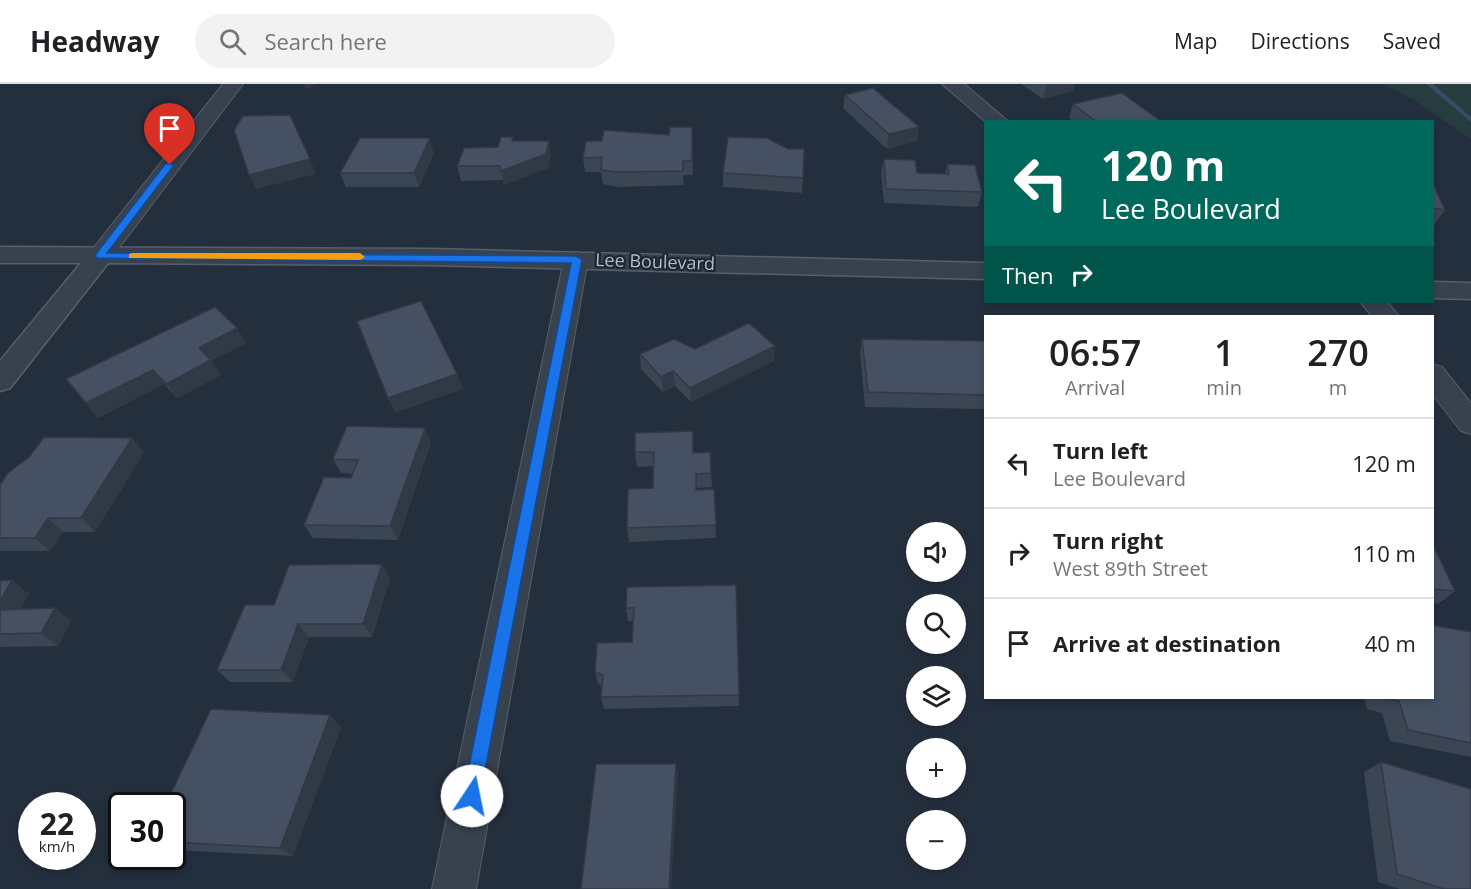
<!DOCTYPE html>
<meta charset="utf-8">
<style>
:root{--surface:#fff;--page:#f2f2f2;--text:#202124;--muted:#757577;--line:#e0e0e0}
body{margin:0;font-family:"Open Sans",sans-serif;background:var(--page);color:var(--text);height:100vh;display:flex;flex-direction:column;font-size:22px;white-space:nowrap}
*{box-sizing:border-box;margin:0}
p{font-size:20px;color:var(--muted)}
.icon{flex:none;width:33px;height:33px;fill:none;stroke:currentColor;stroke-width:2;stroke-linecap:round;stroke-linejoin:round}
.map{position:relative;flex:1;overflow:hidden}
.details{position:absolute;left:984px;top:231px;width:450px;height:384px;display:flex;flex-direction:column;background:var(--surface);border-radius:0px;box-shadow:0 3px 9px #0003}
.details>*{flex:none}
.hud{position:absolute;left:984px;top:36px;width:450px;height:183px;border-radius:0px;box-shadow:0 3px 9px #0003;background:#00695c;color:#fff;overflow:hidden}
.fabs{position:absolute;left:906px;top:438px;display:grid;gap:12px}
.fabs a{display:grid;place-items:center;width:60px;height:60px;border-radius:50%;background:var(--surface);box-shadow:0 3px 9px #0003;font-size:30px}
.speed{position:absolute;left:18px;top:708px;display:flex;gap:12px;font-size:30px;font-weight:700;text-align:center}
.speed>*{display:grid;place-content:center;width:78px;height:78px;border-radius:50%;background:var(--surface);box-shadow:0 3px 9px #0003;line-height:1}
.speed small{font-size:15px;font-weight:400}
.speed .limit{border:3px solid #111;border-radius:9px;background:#fff;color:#111}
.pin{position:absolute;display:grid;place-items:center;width:51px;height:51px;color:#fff;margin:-62px -26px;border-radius:50% 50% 50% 0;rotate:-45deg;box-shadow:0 0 6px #0007}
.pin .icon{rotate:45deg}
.me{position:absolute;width:66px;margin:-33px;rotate:11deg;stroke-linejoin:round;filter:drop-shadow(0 0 4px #0008)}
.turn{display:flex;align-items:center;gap:21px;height:126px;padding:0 18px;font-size:27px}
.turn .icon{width:78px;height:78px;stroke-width:2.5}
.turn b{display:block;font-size:42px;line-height:51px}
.then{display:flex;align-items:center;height:57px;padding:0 18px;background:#0003;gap:12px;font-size:22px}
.eta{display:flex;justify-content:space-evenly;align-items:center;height:102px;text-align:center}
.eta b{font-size:36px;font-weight:600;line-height:42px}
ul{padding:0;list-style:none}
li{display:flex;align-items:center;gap:18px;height:90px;padding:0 18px;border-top:2px solid var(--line)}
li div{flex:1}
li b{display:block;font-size:22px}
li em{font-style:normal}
header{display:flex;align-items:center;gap:36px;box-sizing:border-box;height:84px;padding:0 30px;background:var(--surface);border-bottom:2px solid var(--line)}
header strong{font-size:28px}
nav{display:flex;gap:33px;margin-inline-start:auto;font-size:21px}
.search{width:420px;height:54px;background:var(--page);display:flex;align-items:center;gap:15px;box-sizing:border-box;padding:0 21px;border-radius:33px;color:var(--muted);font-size:22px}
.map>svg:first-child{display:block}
.green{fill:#263c3f}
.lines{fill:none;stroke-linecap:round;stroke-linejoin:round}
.stream{fill:#394c67;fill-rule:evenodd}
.minor-casing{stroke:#565f6c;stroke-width:2}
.tertiary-casing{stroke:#565f6c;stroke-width:3}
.minor{fill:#38414e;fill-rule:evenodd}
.tertiary{fill:#38414e;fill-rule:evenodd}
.wall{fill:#3b4654}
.shaded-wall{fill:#303945}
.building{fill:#455162;stroke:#303945;stroke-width:1.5}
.route{fill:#1a73e8;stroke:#114b97;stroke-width:1.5}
.slow{fill:#f59e0b}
.labels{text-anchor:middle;stroke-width:4.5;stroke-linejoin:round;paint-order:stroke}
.far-street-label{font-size:18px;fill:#b4bcc9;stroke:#1d2633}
</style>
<header>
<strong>Headway</strong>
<div class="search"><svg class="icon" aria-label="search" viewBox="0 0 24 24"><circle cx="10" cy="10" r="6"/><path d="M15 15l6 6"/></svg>Search here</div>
<nav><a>Map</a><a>Directions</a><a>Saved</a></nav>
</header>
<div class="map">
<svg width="1471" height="805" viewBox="0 0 1471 805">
<rect width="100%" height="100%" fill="#242f3e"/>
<path class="green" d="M1383,0H1471V55L1414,16Z"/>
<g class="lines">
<path class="stream" d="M1426,0H1433L1471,33V38Z"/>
<defs>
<g id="minor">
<path d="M223,0H243L109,177L100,179L91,177L88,172L91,167Z"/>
<path d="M942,0H964L1009,38H986Z"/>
<path d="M576,168L585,170L588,175L476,805H432L564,175L567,170Z"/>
<path d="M1360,218H1387L1399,232H1372Z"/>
<path d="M1432,280L1442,283L1471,319V350L1461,347L1432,310Z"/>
</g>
<g id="tertiary">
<path d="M0,163L429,165L986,179V195L429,181L108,179L10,304L0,307V277L81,179H0Z"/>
<path d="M1432,198L1471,199V215L1432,214Z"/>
</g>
</defs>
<use href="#minor" class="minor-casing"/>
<use href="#tertiary" class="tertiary-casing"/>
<use href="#minor" class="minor"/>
<use href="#tertiary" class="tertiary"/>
</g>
<g class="wall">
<path d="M1021,0H1075L1073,7L1043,15Z"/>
<path d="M845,11L917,57L887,65L843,24Z"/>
<path d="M1073,20L1162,38H1074L1069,34Z"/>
<path d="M692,43L693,91H683L684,101L618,103L603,100L601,88H585L583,74L602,57L669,51Z"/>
<path d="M514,57L551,71L548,84L504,101L503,96L461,97L457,82L498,63Z"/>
<path d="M434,69L419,103H346L340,89Z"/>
<path d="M884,75L917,89L945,90L947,80L982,108L978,123L884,119L881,89Z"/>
<path d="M723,89L803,94L802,109L723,103Z"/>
<path d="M1432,97L1445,126L1434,141H1432Z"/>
<path d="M862,255L986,257V325L865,323L860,269Z"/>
<path d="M246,259L211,277L221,291L177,314L164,300L98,334L66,295Z"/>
<path d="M695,265L774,277L691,318L675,302L663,308L641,285L640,270Z"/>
<path d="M635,349L694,369L710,368L712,403L697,404V406L714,405L716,454L629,458L627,444L653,404L654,382L637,383L635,368Z"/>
<path d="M431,358L398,456L313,454L304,441L351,394L353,390L341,389L333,375Z"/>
<path d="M144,368L95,448H63L50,467H0V401Z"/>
<path d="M1432,459L1455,507L1438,520L1432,519Z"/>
<path d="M390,494L372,553H309L293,598H230L217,586L274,521Z"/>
<path d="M0,497L29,510L20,525L55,524L71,537L58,562L0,563Z"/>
<path d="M736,501L739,622L604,625L601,613L602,602L598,600L595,588L632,558L633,537H628L626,524Z"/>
<path d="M1471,548V673L1390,657L1382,629L1367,625L1364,614H1432Z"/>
<path d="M341,643L293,772L172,766V722Z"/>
<path d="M1381,678L1471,805H1400L1378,798L1364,688Z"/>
</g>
<g class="shaded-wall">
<path d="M304,0H316L306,5Z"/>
<path d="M1052,0H1075L1073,7L1043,15L1047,1Z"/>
<path d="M919,43L917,57L887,65L889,50Z"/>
<path d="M430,54L434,69L419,103L414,89Z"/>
<path d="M549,57L551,71L548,84L504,101L501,87Z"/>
<path d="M310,75L316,90L256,105L249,91Z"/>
<path d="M237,244L246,259L211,277L221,291L177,314L166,300L199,264Z"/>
<path d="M775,262L774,277L691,318L690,304Z"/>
<path d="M153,286L164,300L98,334L86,319Z"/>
<path d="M673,287L675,302L663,308L661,293Z"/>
<path d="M457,290L463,305L395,329L388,314Z"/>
<path d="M425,344L431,358L398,456L390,442Z"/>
<path d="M132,354L144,368L95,448L81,434Z"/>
<path d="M48,434L63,448L50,467L35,454Z"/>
<path d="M382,480L390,494L372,553L363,540Z"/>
<path d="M12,496L29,510L12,539L0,530V517Z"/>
<path d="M55,524L71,537L58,562L41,549Z"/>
<path d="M298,540L309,553L293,598L281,586Z"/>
<path d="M330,631L341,643L293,772L280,764Z"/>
<path d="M676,680L678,691L671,805H669Z"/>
</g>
<g class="building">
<path d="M873,4L919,43L889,50L845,11Z"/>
<path d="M1122,9L1162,38H1097L1073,20Z"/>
<path d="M290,31L310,75L249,91L234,46L243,32Z"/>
<path d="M670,43H692V77H683V87L617,88L601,86L602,73L583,74L586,57H602L604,46L669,51Z"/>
<path d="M501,53H513L512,57H549L546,70L501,87L500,82H457L464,64L498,63Z"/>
<path d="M728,53L767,54L788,65H804L803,94L723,89Z"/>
<path d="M360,54H430L414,89H340Z"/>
<path d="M884,75L915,76L917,89L949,90L947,80L975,81L982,108L886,105Z"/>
<path d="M1432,97L1445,126L1432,124Z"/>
<path d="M421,217L457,290L388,314L357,237Z"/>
<path d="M215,223L237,244L199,264L211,276L166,300L153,286L86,319L66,295Z"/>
<path d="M749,239L775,262L690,304L673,287L661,293L640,270L674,255L695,265Z"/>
<path d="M862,255L986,257V311L868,308Z"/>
<path d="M347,342L425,344L390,442L304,441L324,393L351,394L358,376L333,375Z"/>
<path d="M693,347V369L710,368L711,389L696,390V406L714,405L716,441L627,444L628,405L653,404L654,368H635V349Z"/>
<path d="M44,353L132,354L81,434H48L35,454H0V401L8,389L29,373Z"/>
<path d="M1432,459L1455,507L1432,505Z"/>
<path d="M382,480L363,540H298L281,586H217L245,521H274L289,481Z"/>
<path d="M12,496L0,517V497Z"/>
<path d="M736,501L739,611L601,613L603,591L595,588L597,559L632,558L634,524H626L627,503Z"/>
<path d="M55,524L41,549L0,550V526Z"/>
<path d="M1432,541L1471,548V659L1408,646L1399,617L1384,614H1432Z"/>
<path d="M211,625L330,631L280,764L172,758V722H165Z"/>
<path d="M1381,678L1471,705V805H1444L1397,790Z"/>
<path d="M596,680H676L669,805H581Z"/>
</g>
<path class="route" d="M166,79L174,81L107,169L576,172L582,176L479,718L472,721L466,718L463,712L571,179L96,174V170Z"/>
<path class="slow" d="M132,169H360L365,173L360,176L129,174V170Z"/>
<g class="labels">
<g class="far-street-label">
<text transform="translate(655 178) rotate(2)" y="6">Lee Boulevard</text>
</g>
</g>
</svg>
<div class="fabs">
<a><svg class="icon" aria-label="sound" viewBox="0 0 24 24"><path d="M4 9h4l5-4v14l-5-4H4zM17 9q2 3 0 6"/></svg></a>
<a><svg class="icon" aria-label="search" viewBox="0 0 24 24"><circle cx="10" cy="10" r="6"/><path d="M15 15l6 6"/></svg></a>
<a><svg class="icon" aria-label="layers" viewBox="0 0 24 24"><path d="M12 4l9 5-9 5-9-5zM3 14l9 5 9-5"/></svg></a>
<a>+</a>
<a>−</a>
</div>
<div class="speed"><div>22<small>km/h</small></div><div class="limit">30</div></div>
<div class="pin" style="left:170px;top:81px;background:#d93025"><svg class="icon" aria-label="arrive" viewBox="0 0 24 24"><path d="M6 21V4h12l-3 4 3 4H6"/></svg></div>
<svg class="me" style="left:472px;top:712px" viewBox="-20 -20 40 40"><circle r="19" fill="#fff"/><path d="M0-13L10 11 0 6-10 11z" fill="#1a73e8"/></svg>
<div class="hud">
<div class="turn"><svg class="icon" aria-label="left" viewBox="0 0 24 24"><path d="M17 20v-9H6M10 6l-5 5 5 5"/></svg><div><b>120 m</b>Lee Boulevard</div></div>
<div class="then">Then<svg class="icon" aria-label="right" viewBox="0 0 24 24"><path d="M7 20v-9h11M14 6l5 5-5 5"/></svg></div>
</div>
<section class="details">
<div class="eta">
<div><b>06:57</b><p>Arrival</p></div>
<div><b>1</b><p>min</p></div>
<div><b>270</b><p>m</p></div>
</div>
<ul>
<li><svg class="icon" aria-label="left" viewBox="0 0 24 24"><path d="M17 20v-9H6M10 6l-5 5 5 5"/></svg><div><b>Turn left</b><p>Lee Boulevard</p></div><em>120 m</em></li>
<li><svg class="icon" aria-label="right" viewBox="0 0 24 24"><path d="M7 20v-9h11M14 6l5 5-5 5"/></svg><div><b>Turn right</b><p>West 89th Street</p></div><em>110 m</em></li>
<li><svg class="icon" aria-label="arrive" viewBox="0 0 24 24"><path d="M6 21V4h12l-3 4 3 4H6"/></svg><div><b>Arrive at destination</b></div><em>40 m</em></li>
</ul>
</section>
</div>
